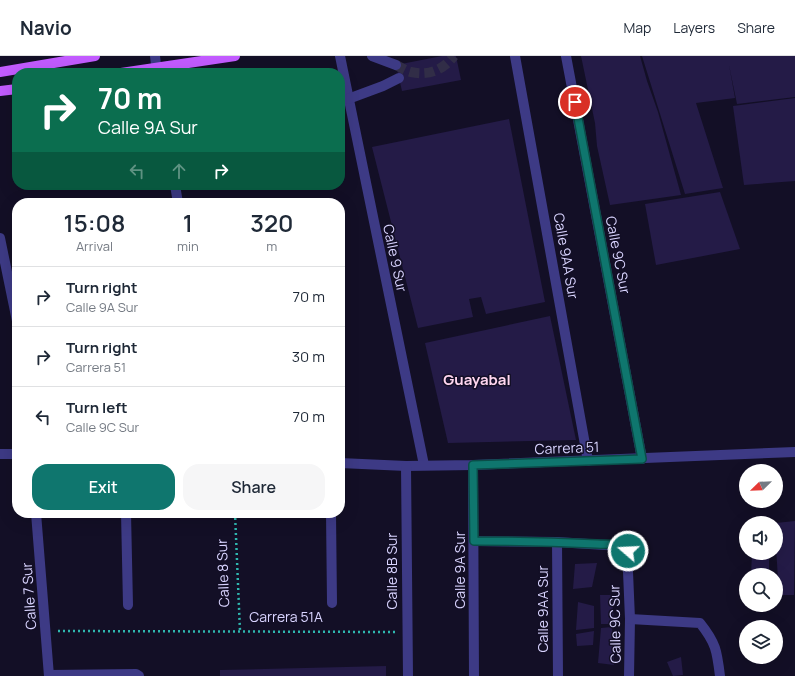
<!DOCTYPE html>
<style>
:root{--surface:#fff;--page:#f6f6f7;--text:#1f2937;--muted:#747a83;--line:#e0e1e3;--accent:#0f766e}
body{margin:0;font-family:Manrope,sans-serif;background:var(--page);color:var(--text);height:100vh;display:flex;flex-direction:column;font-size:15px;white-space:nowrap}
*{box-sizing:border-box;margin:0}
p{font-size:13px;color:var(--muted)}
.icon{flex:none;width:22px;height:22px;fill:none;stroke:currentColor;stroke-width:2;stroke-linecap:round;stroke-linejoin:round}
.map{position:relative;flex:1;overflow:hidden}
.details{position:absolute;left:12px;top:142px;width:333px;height:320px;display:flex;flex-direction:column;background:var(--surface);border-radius:16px;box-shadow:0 4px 16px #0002}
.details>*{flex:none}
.hud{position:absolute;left:12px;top:12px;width:333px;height:122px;border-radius:16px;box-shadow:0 4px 16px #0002;background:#0b6e4f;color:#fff;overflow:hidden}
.needle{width:26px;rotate:247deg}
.controls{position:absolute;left:739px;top:408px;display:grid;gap:8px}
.controls a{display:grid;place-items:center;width:44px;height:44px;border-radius:50%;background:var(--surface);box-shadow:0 4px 16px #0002;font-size:20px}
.pin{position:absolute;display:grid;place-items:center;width:34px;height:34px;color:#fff;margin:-17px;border:2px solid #fff;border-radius:50%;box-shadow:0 1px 4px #0007}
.me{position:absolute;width:44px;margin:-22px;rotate:289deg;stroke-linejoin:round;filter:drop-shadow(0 0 3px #0008)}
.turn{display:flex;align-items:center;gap:14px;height:84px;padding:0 20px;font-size:18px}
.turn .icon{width:52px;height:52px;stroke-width:2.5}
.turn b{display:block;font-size:28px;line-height:34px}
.lanes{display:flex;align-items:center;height:38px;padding:0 20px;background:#0003;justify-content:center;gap:20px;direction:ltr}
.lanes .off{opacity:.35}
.eta{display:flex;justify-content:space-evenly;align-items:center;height:68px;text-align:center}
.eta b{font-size:24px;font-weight:600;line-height:28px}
.action{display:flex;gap:8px;margin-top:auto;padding:8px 20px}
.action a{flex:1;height:46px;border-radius:16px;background:var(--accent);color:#fff;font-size:16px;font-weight:600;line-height:46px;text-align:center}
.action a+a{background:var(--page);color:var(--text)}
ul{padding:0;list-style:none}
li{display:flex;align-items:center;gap:12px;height:60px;padding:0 20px;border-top:1px solid var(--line)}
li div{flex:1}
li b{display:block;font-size:15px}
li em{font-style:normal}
header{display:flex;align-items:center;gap:24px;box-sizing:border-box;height:56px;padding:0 20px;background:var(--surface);border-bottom:1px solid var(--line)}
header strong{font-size:19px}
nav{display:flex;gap:22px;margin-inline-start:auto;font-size:14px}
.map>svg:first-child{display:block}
.building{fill:#241b47}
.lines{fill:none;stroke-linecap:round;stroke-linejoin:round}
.minor-tunnel{stroke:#312d47;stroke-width:10;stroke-dasharray:10 5;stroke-linecap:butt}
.path{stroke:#2fb8b0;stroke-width:2.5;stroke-dasharray:2 3;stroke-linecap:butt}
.minor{stroke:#3d3a85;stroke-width:10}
.major{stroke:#c25bff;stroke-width:10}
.route-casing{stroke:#0a4d48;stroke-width:10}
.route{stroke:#0f766e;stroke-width:7}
.labels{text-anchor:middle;stroke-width:3;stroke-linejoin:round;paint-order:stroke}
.street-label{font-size:14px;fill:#d9d4ff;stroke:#130f26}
.neighbourhood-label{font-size:15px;font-weight:bold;fill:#ffd6f0;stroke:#130f26}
</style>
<header>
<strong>Navio</strong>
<nav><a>Map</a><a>Layers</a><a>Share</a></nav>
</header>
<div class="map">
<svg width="795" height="620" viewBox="0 0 795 620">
<rect width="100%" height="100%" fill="#130f26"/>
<g class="building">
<path d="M442,0H456L461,24L402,35L396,9Z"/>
<path d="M581,0H640L647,25L658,56L681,139L610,149L597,90L595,67Z"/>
<path d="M642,0H795V41L737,48L729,9L735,42L696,47L723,132L685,138Z"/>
<path d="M795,42V125L744,129L733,50Z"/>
<path d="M509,63L545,246L486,258L481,241L469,243L473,261L418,272L372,91Z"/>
<path d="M720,136L740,193L656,209L645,148Z"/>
<path d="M550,260L576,384L448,387L425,287Z"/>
<path d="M795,465L794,539H779L776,491V467Z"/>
<path d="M752,497H769V519H751Z"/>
<path d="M597,507L592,531L573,533L575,508Z"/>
<path d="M600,539H612L614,568H601Z"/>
<path d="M578,546L594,550V572L576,574Z"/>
<path d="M612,571L614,609L598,607L601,572Z"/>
<path d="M594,575L593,589L577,590L576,578Z"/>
<path d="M681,601L683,619L673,620L667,606Z"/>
<path d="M386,610V620H220V614Z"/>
</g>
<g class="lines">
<path class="minor-tunnel" d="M396,9C400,11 406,15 411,16C429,20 443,14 454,0"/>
<g class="path">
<path d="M235,457L240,575"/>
<path d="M58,575L395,576"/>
</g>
<g class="minor">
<path d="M155,0L157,17"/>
<path d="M340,0L424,409"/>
<path d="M372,0L396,9"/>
<path d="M515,0L588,405"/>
<path d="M566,0L642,403"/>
<path d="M348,43L383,30L399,22"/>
<path d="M175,129L178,147"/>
<path d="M0,182L17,265"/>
<path d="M0,398H17"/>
<path d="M340,407L406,410L473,409L795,396"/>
<path d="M473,409L474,620"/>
<path d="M406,410L408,620"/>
<path d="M36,457L49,620"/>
<path d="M126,457L128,549"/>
<path d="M331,457L332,547"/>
<path d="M474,485L557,486L621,490L627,492L630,563L629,620"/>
<path d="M557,486L558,620"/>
<path d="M630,563L700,567C716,587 717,595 720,620"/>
<path d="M49,619L136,618L139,620"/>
</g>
<g class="major">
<path d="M0,16L95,0"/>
<path d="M121,17L235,0"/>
<path d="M0,35L17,33"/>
</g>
</g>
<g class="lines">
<defs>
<path id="route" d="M575,46L642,403L473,409L474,485C515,485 556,486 597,488C606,489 619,487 627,492L628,495"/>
</defs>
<use href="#route" class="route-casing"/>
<use href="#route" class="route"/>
</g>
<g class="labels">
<g class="street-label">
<text transform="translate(618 199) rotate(79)" y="5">Calle 9C Sur</text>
<text transform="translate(566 200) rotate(80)" y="5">Calle 9AA Sur</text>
<text transform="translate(395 202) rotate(78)" y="5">Calle 9 Sur</text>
<text transform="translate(567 392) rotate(-2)" y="5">Carrera 51</text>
<text transform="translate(460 514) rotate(-90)" y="5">Calle 9A Sur</text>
<text transform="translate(392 515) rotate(-90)" y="5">Calle 8B Sur</text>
<text transform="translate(223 517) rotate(-92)" y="5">Calle 8 Sur</text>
<text transform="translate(29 540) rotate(-94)" y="5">Calle 7 Sur</text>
<text transform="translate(543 553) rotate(-90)" y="5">Calle 9AA Sur</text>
<text x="286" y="566">Carrera 51A</text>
<text transform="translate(615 568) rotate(-91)" y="5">Calle 9C Sur</text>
</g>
<g class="neighbourhood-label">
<text x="477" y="329">Guayabal</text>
</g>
</g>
</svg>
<div class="controls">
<a><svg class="needle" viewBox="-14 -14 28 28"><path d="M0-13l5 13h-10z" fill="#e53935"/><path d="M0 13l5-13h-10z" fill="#747a83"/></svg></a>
<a><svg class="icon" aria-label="sound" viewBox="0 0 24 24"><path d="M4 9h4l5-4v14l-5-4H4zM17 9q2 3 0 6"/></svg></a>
<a><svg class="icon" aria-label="search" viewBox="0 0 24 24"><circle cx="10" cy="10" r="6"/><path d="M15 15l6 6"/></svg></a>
<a><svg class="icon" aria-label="layers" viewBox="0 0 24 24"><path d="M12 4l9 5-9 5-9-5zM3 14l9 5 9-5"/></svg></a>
</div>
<div class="pin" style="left:575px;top:46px;background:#d93025"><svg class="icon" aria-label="arrive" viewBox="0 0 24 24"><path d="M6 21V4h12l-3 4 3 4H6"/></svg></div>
<svg class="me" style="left:628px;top:495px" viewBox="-20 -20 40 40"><circle r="17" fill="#0f766e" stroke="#fff" stroke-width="3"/><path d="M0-11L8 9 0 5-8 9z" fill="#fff"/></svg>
<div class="hud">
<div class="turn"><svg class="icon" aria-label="right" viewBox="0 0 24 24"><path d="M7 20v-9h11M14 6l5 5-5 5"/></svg><div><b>70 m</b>Calle 9A Sur</div></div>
<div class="lanes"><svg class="icon off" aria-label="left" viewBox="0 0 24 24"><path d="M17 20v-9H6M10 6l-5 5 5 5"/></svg><svg class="icon off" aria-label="ahead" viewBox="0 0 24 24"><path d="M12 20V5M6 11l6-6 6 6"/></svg><svg class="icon" aria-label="right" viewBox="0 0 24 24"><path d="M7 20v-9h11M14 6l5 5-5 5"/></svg></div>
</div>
<section class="details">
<div class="eta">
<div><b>15:08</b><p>Arrival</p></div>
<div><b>1</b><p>min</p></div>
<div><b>320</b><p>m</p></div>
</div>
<ul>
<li><svg class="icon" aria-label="right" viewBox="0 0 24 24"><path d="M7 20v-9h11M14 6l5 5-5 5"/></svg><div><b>Turn right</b><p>Calle 9A Sur</p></div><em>70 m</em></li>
<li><svg class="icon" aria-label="right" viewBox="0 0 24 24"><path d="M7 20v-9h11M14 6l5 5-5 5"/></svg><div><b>Turn right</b><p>Carrera 51</p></div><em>30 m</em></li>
<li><svg class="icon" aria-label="left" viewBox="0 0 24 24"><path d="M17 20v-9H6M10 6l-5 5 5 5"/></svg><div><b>Turn left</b><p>Calle 9C Sur</p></div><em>70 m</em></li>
</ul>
<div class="action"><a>Exit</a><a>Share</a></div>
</section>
</div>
